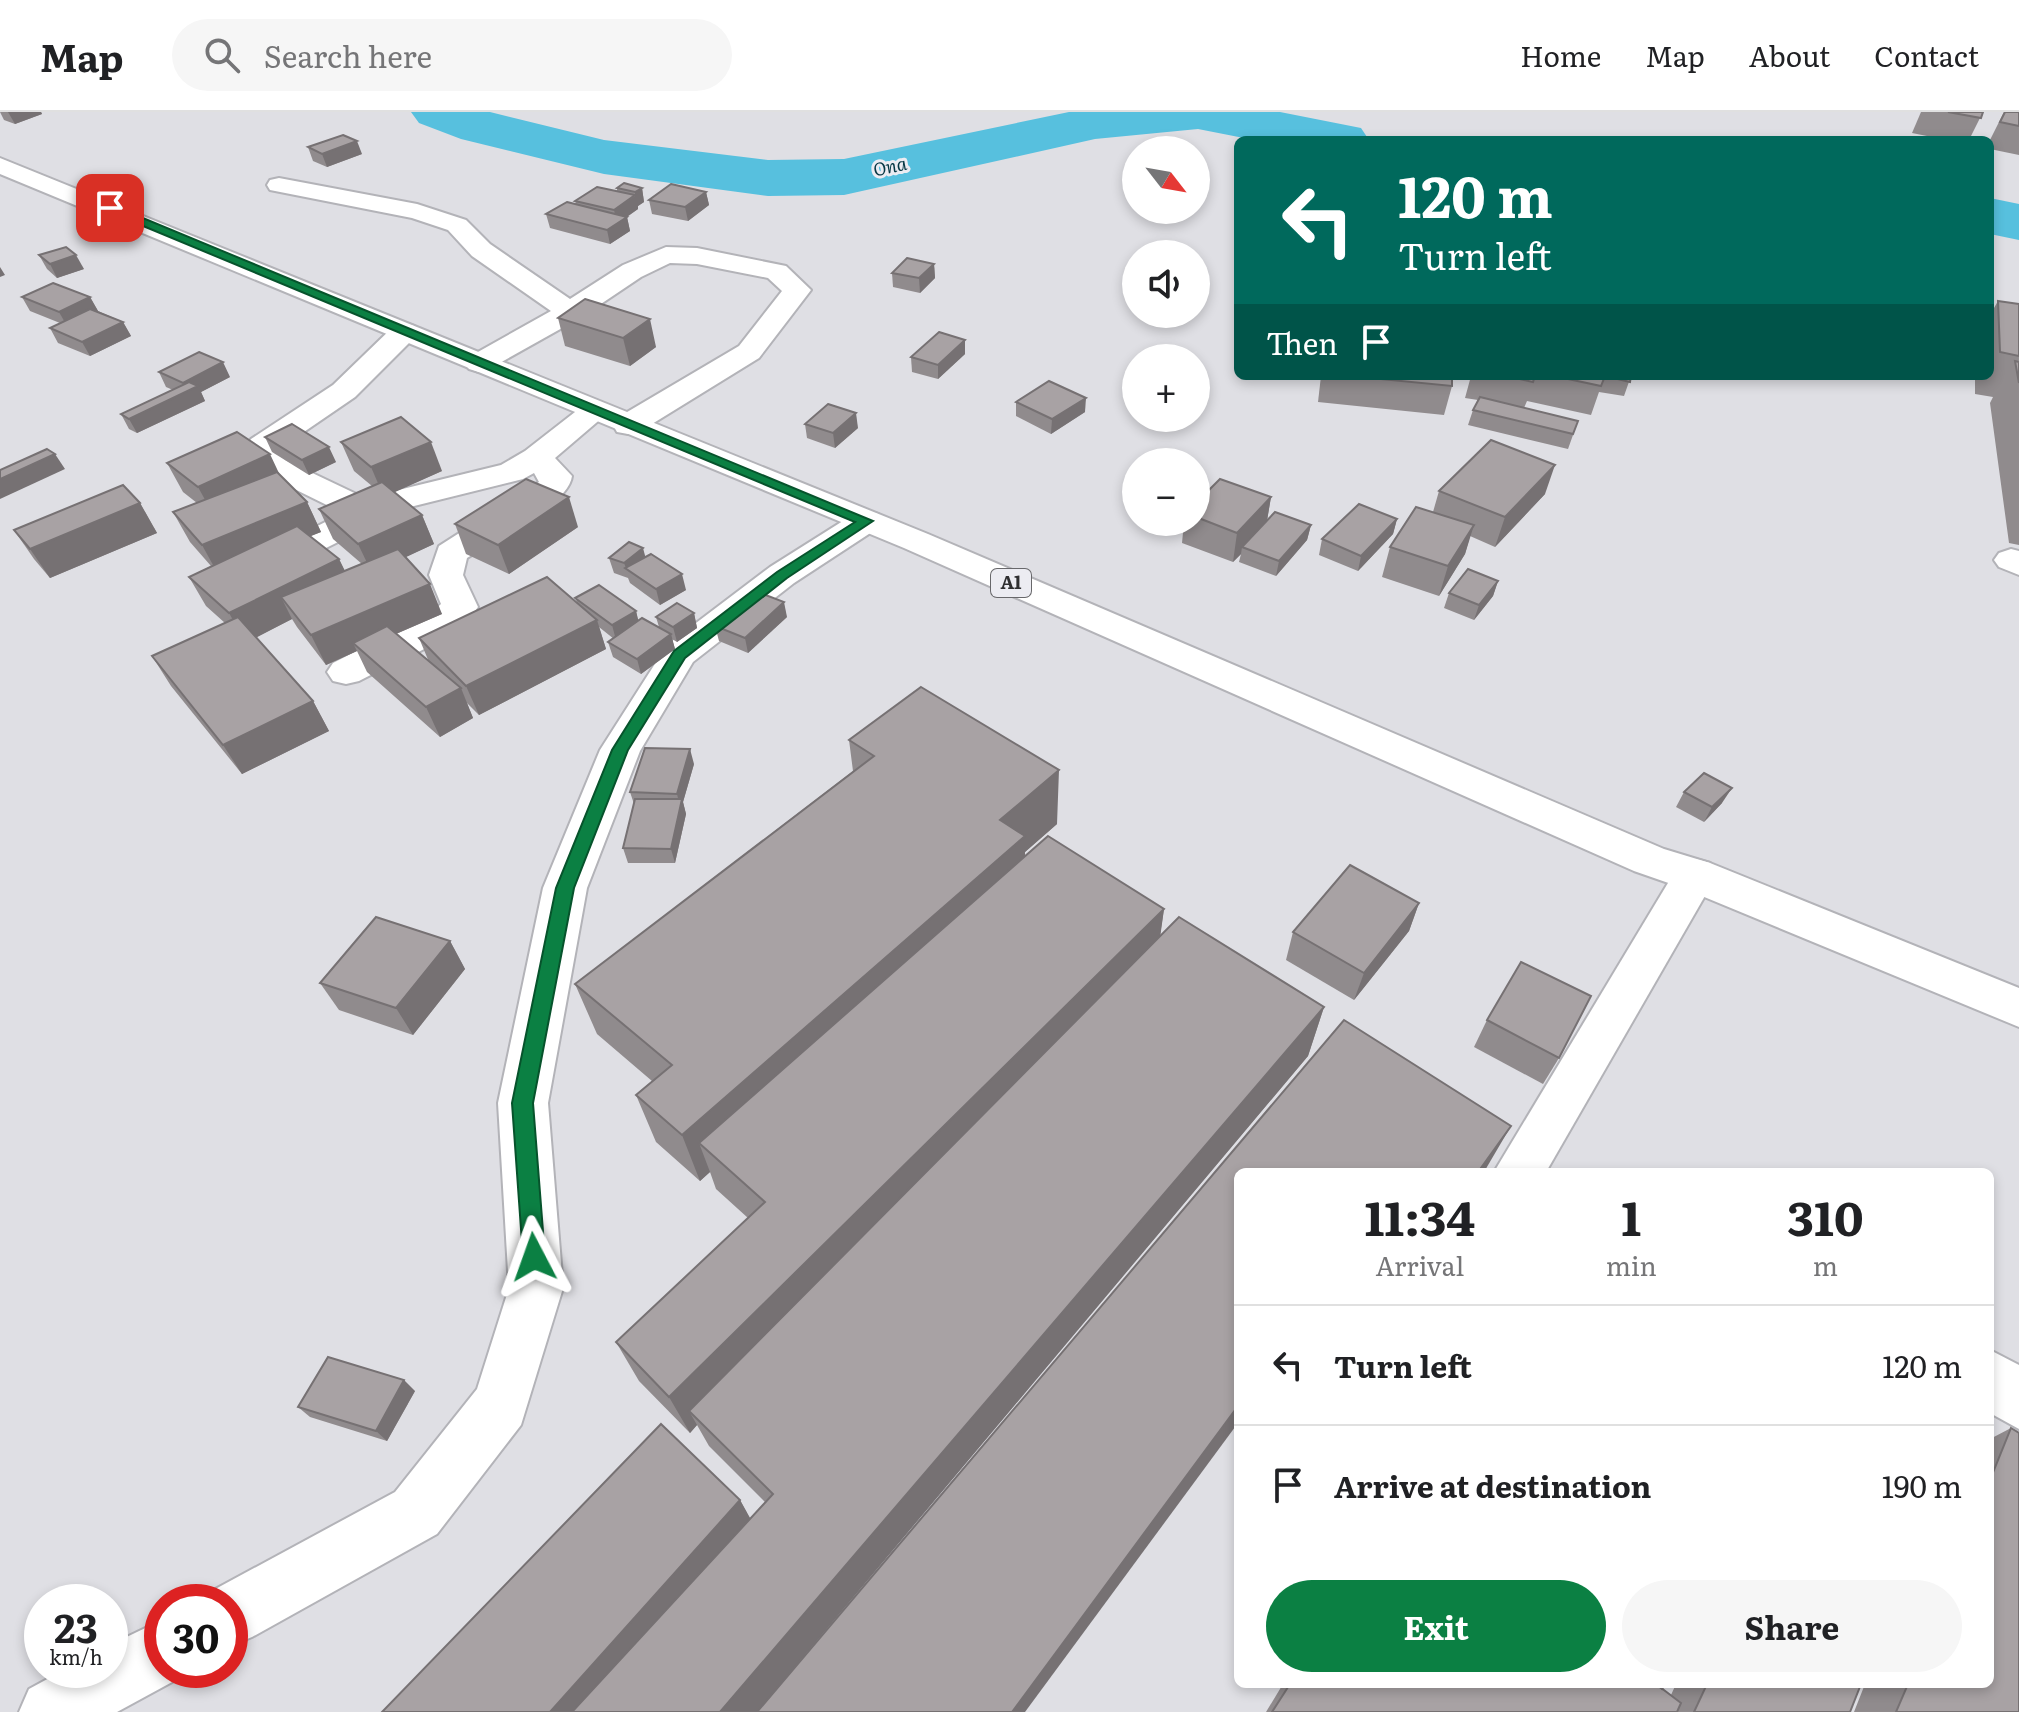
<!DOCTYPE html>
<meta charset="utf-8">
<style>
:root{--surface:#fff;--page:#f6f6f6;--text:#202124;--muted:#757577;--line:#e0e0e0;--accent:#0b8043}
body{margin:0;font-family:Literata,serif;background:var(--page);color:var(--text);height:100vh;display:flex;flex-direction:column;font-size:30px;white-space:nowrap}
*{box-sizing:border-box;margin:0}
p{font-size:26px;color:var(--muted)}
.icon{flex:none;width:44px;height:44px;fill:none;stroke:currentColor;stroke-width:2;stroke-linecap:round;stroke-linejoin:round}
.map{position:relative;flex:1;overflow:hidden}
.sheet{position:absolute;left:1234px;top:1056px;width:760px;height:520px;display:flex;flex-direction:column;background:var(--surface);border-radius:12px;box-shadow:0 4px 12px #0003}
.sheet>*{flex:none}
.hud{position:absolute;left:1234px;top:24px;width:760px;height:244px;border-radius:12px;box-shadow:0 4px 12px #0003;background:#00695c;color:#fff;overflow:hidden}
.needle{width:52px;rotate:121deg}
.fabs{position:absolute;left:1122px;top:24px;display:grid;gap:16px}
.fabs a{display:grid;place-items:center;width:88px;height:88px;border-radius:50%;background:var(--surface);box-shadow:0 4px 12px #0003;font-size:40px}
.speed{position:absolute;left:24px;top:1472px;display:flex;gap:16px;font-size:40px;font-weight:700;text-align:center}
.speed>*{display:grid;place-content:center;width:104px;height:104px;border-radius:50%;background:var(--surface);box-shadow:0 4px 12px #0003;line-height:1}
.speed small{font-size:20px;font-weight:400}
.speed .limit{border:12px solid #d22;background:#fff;color:#111}
.pin{position:absolute;display:grid;place-items:center;width:68px;height:68px;color:#fff;margin:-34px;border-radius:16px;box-shadow:0 4px 12px #0006}
.me{position:absolute;width:88px;margin:-44px;rotate:356deg;stroke-linejoin:round;filter:drop-shadow(0 0 6px #0008)}
.turn{display:flex;align-items:center;gap:28px;height:168px;padding:0 32px;font-size:36px}
.turn .icon{width:104px;height:104px;stroke-width:2.5}
.turn b{display:block;font-size:56px;line-height:68px}
.then{display:flex;align-items:center;height:76px;padding:0 32px;background:#0003;gap:16px;font-size:30px}
.eta{display:flex;justify-content:space-evenly;align-items:center;height:136px;text-align:center}
.eta b{font-size:48px;font-weight:700;line-height:56px}
.action{display:flex;gap:16px;margin-top:auto;padding:16px 32px}
.action a{flex:1;height:92px;border-radius:48px;background:var(--accent);color:#fff;font-size:32px;font-weight:700;line-height:92px;text-align:center}
.action a+a{background:var(--page);color:var(--text)}
ul{padding:0;list-style:none}
li{display:flex;align-items:center;gap:24px;height:120px;padding:0 32px;border-top:2px solid var(--line)}
li div{flex:1}
li b{display:block;font-size:30px}
li em{font-style:normal}
header{display:flex;align-items:center;gap:48px;box-sizing:border-box;height:112px;padding:0 40px;background:var(--surface);border-bottom:2px solid var(--line)}
header strong{font-size:38px}
nav{display:flex;gap:44px;margin-inline-start:auto;font-size:28px}
.search{width:560px;height:72px;background:var(--page);display:flex;align-items:center;gap:20px;box-sizing:border-box;padding:0 28px;border-radius:44px;color:var(--muted);font-size:30px}
.map>svg:first-child{display:block}
.lines{fill:none;stroke-linecap:round;stroke-linejoin:round}
.river{fill:#57c0de;fill-rule:evenodd}
.minor-casing{stroke:#b3b3b8;stroke-width:4}
.highway-casing{stroke:#b3b3b8;stroke-width:4}
.minor{fill:#fff;fill-rule:evenodd}
.highway{fill:#fff;fill-rule:evenodd}
.wall{fill:#908b8d}
.shaded-wall{fill:#767173}
.building{fill:#a8a2a4;stroke:#767173;stroke-width:2}
.route{fill:#0b8043;stroke:#07532c;stroke-width:2}
.labels{text-anchor:middle;stroke-width:6;stroke-linejoin:round;paint-order:stroke}
.far-water-label{font-size:18px;font-style:italic;fill:#063845;stroke:#ececf2}
.shield{fill:#ececf2;stroke:#68686b;stroke-width:2}
.shield-label{font-size:18px;font-weight:bold;fill:#2f2f31}
</style>
<header>
<strong>Map</strong>
<div class="search"><svg class="icon" aria-label="search" viewBox="0 0 24 24"><circle cx="10" cy="10" r="6"/><path d="M15 15l6 6"/></svg>Search here</div>
<nav><a>Home</a><a>Map</a><a>About</a><a>Contact</a></nav>
</header>
<div class="map">
<svg width="2019" height="1600" viewBox="0 0 2019 1600">
<rect width="100%" height="100%" fill="#dfdfe4"/>
<g class="lines">
<g class="river">
<path d="M411,0H490L604,28L768,48L844,47L1069,0H1280L1361,16L1369,28H1254L1198,17L1095,27L844,83L768,84L604,62L461,27L419,11Z"/>
<path d="M1990,86L2019,92V128L1990,122Z"/>
</g>
<defs>
<g id="minor">
<path d="M279,66L417,92L466,108L490,132L570,187L623,153L666,135L697,136L786,154L811,178L759,246L639,320L628,322L617,320L613,313L617,306L739,234L782,179L768,166L697,152L670,151L641,165L580,206L489,257L479,260L469,257L464,251L469,245L551,199L472,144L448,118L412,106L270,78L267,73L270,68Z"/>
<path d="M404,211L414,214L418,220L414,226L355,285L279,337L285,348L369,388L382,382L501,353L525,339L584,293L595,290L606,293L610,299L555,346L572,364C569,393 492,430 467,446L463,463L478,495C457,528 394,550 359,569L346,572L333,569L327,560L333,551L431,501L441,492L429,463L439,434L539,370L534,361L523,367L406,396L306,446L294,449L282,446L277,439L282,432L343,401L262,361L246,334L251,327L333,273L394,214Z"/>
<path d="M866,399L878,402L883,409L878,416L794,471L693,550L640,639L587,776L548,991L563,1176L521,1313L437,1422L252,1525L230,1534V1490H204L208,1481L395,1380L477,1277L509,1176L498,991L543,776L600,638L667,533L770,455L854,402Z"/>
<path d="M2011,437L2019,439V463L1999,455L1994,448L1999,441Z"/>
<path d="M1695,747L1710,751L1717,763L1546,1060H1494L1680,751Z"/>
<path d="M1990,1238L2019,1253V1317L1990,1301Z"/>
<path d="M162,1508V1558H187L185,1563L117,1600H19L29,1577L64,1558H110V1533Z"/>
</g>
<path id="highway" d="M0,46L928,422L1664,737L1710,751L2019,876V915L1680,775L1634,759L904,436L0,62Z"/>
</defs>
<use href="#minor" class="minor-casing"/>
<use href="#highway" class="highway-casing"/>
<use href="#minor" class="minor"/>
<use href="#highway" class="highway"/>
</g>
<g class="wall">
<path d="M0,0H41L42,2L15,12L4,8Z"/>
<path d="M1921,0H1983L1969,28H1947L1912,21Z"/>
<path d="M2004,0H2019V43L1990,37V28Z"/>
<path d="M308,35L362,42L327,55L313,49Z"/>
<path d="M617,76H642L644,90L638,94V97L627,105L630,119L610,132L550,116L546,102L576,92L575,89L617,80Z"/>
<path d="M706,80L709,93L688,109L652,102L649,88Z"/>
<path d="M39,143L84,157L57,166L47,157Z"/>
<path d="M934,152L935,166L920,181L893,175L892,161Z"/>
<path d="M22,185H90L98,199L123,210L131,224L90,244L58,231L50,216L60,211L30,199Z"/>
<path d="M1998,189L2019,192V433L2009,431L1990,291L1993,285L1975,282V264H1990V203Z"/>
<path d="M558,206L656,235L630,254L565,234Z"/>
<path d="M965,228V242L938,267L912,260L911,245Z"/>
<path d="M159,260L230,265L201,280L205,289L137,321L129,317L121,302L173,278L166,275Z"/>
<path d="M1321,264H1452V274L1444,303L1318,290Z"/>
<path d="M1471,264H1631L1624,284L1599,280L1591,303L1527,289L1524,296L1578,309L1568,337L1468,313L1473,298L1478,288L1465,286Z"/>
<path d="M1016,290L1085,300L1051,322L1016,304Z"/>
<path d="M805,312L858,316L835,336L807,326Z"/>
<path d="M265,325L336,350L309,363L272,340Z"/>
<path d="M341,330L442,359L394,380L422,403L434,432L405,445L442,502L396,522L429,550L419,526L577,490L575,486L636,499L638,509L659,515L656,505L694,501L697,516L677,530L672,527L675,537L641,562L613,545L608,530L614,527L599,515L606,537L479,603L467,591L473,606L440,625L367,560L357,539L326,553L297,515L292,507L256,525L313,589L329,619L242,662L171,574L152,544L225,511L206,494L189,465L211,454L190,430L173,400L197,391L183,380L167,351L280,363L307,390L321,420L310,424L339,447L345,459L362,452L333,427L319,397L372,374L354,359Z"/>
<path d="M1439,379L1545,382L1495,435L1470,424L1465,442L1439,484L1382,465L1390,435L1433,400Z"/>
<path d="M1271,385L1267,408L1311,413L1307,428L1276,464L1239,450L1241,442L1233,450L1182,431L1184,410H1196V391Z"/>
<path d="M140,391L157,421L50,466L34,447L14,418Z"/>
<path d="M1397,407L1393,422L1358,459L1319,443L1322,427Z"/>
<path d="M455,412L578,415L509,462L466,442Z"/>
<path d="M645,445L686,478L660,493L630,471L628,466L614,461L609,446Z"/>
<path d="M1498,469L1493,484L1474,508L1444,496L1449,481Z"/>
<path d="M787,505L748,541L719,529L715,514Z"/>
<path d="M849,628L1057,712L1025,740V745L1164,797L1160,823L1324,895L1308,944L756,1600L740,1388L750,1407L765,1390L709,1334L697,1313L690,1321L639,1269L616,1230L748,1106L716,1077L710,1060L700,1069L656,1030L636,983L652,969L597,922L575,872L853,659Z"/>
<path d="M694,652L683,690L686,702L675,751H628L623,736L634,692L630,680Z"/>
<path d="M1684,680L1722,691L1704,710L1676,695Z"/>
<path d="M1419,791L1409,819L1354,888L1286,848L1293,820Z"/>
<path d="M450,829L465,857L413,923L339,898L320,871Z"/>
<path d="M1487,908L1559,946L1543,972L1474,935Z"/>
<path d="M415,1279L387,1329L310,1305L298,1295Z"/>
<path d="M2011,1316L2019,1600H1854L1865,1572H1990V1327Z"/>
<path d="M1283,1572H1665L1662,1577L1671,1583L1676,1572H1861L1850,1600H1266Z"/>
</g>
<g class="shaded-wall">
<path d="M8,0H41L42,2L15,12Z"/>
<path d="M357,29L362,42L327,55L322,42Z"/>
<path d="M642,76L644,90L638,94V97L622,108L627,105L630,119L610,132L607,118L617,112L614,98L635,84V80Z"/>
<path d="M706,80L709,93L688,109L685,95Z"/>
<path d="M76,143L84,157L57,166L50,152Z"/>
<path d="M934,152L935,166L920,181L919,166Z"/>
<path d="M0,155L5,163L0,165Z"/>
<path d="M90,185L98,199L67,214L59,200Z"/>
<path d="M650,207L656,235L630,254L623,226Z"/>
<path d="M123,210L131,224L90,244L82,230Z"/>
<path d="M965,228V242L938,267V253Z"/>
<path d="M223,250L230,265L201,280L205,289L137,321L129,307L187,279L183,271Z"/>
<path d="M1086,286L1085,300L1051,322L1052,307Z"/>
<path d="M856,301L858,316L835,336L833,321Z"/>
<path d="M431,330L442,359L384,385L371,355Z"/>
<path d="M329,335L336,350L309,363L302,348Z"/>
<path d="M55,342L65,357L0,387V367Z"/>
<path d="M270,342L284,372L214,404L198,375Z"/>
<path d="M1555,353L1545,382L1495,435L1505,405Z"/>
<path d="M569,385L578,415L509,462L498,433Z"/>
<path d="M1271,385L1266,415L1242,435L1241,442L1233,450L1237,421Z"/>
<path d="M307,390L321,420L218,462L202,433Z"/>
<path d="M140,391L157,421L50,466L30,437Z"/>
<path d="M422,403L434,432L372,461L358,432Z"/>
<path d="M1397,407L1393,422L1358,459L1361,444Z"/>
<path d="M1311,413L1307,428L1276,464L1279,449Z"/>
<path d="M1474,413L1465,442L1439,484L1448,454Z"/>
<path d="M643,436L647,451L626,456L624,451Z"/>
<path d="M339,447L353,476L281,485L292,507L246,531L229,501Z"/>
<path d="M682,462L686,478L660,493L656,477Z"/>
<path d="M1498,469L1493,484L1474,508L1479,493Z"/>
<path d="M430,472L442,502L361,537L353,531L357,539L326,553L311,523Z"/>
<path d="M784,490L787,505L748,541L745,526Z"/>
<path d="M636,499L640,515L616,528L612,513Z"/>
<path d="M694,501L697,516L677,530L673,515Z"/>
<path d="M597,508L606,537L479,603L466,574Z"/>
<path d="M671,522L675,537L641,562L637,547Z"/>
<path d="M461,576L473,606L440,625L426,595Z"/>
<path d="M313,589L329,619L242,662L223,633Z"/>
<path d="M690,637L694,652L683,690L686,702L675,751L671,737L680,695L677,682Z"/>
<path d="M1059,658L1057,712L1025,740L1024,776L699,1031L710,1060L700,1069L682,1023L1000,708Z"/>
<path d="M1732,676L1722,691L1704,710L1712,695Z"/>
<path d="M1419,791L1409,819L1354,888L1364,861Z"/>
<path d="M1164,797L1157,848L689,1299L697,1313L690,1321L669,1285Z"/>
<path d="M450,829L465,857L413,923L396,896Z"/>
<path d="M1324,895L1308,944L757,1600H720Z"/>
<path d="M1511,1014L1484,1060H1478Z"/>
<path d="M404,1268L415,1279L387,1329L376,1319Z"/>
<path d="M1238,1294V1311L1025,1600H1012Z"/>
<path d="M740,1388L754,1413L588,1600H550Z"/>
</g>
<g class="building">
<path d="M1948,0H1983L1981,6Z"/>
<path d="M2005,0H2019V14L2000,10Z"/>
<path d="M343,23L357,29L322,42L308,35Z"/>
<path d="M624,71L642,76L635,80L617,76Z"/>
<path d="M671,72L706,80L685,95L649,88Z"/>
<path d="M597,75L635,83L614,98L575,89Z"/>
<path d="M567,90L627,105L607,118L546,102Z"/>
<path d="M66,135L76,143L50,152L39,143Z"/>
<path d="M907,146L934,152L919,166L892,161Z"/>
<path d="M53,171L90,185L59,200L22,185Z"/>
<path d="M585,187L650,207L623,226L558,206Z"/>
<path d="M1998,189L2019,192V244L2000,240Z"/>
<path d="M90,197L123,210L82,230L50,216Z"/>
<path d="M939,220L965,228L938,253L911,245Z"/>
<path d="M199,240L223,250L183,271L159,260Z"/>
<path d="M2015,249L2019,250V271Z"/>
<path d="M1350,264H1452V274Z"/>
<path d="M1507,264H1535L1533,270Z"/>
<path d="M1554,264H1605L1601,274Z"/>
<path d="M1605,264H1631L1630,270Z"/>
<path d="M1049,269L1086,286L1052,307L1016,290Z"/>
<path d="M189,270L198,274L129,307L121,302Z"/>
<path d="M1480,285L1578,309L1573,322L1473,298Z"/>
<path d="M828,292L856,301L833,321L805,312Z"/>
<path d="M401,305L431,330L371,355L341,330Z"/>
<path d="M292,312L329,335L302,348L265,325Z"/>
<path d="M237,320L270,342L198,375L167,351Z"/>
<path d="M1491,328L1555,353L1505,405L1439,379Z"/>
<path d="M47,337L55,342L0,367V358Z"/>
<path d="M277,360L307,390L202,433L173,400Z"/>
<path d="M526,367L569,385L498,433L455,412Z"/>
<path d="M1220,367L1271,385L1237,421L1196,405V391Z"/>
<path d="M382,370L422,403L358,432L319,397Z"/>
<path d="M123,373L140,391L30,437L14,418Z"/>
<path d="M1359,392L1397,407L1361,444L1322,427Z"/>
<path d="M1416,395L1474,413L1448,454L1390,435Z"/>
<path d="M1275,400L1311,413L1279,449L1242,435Z"/>
<path d="M297,414L339,447L229,501L189,465Z"/>
<path d="M629,430L643,436L624,451L609,446Z"/>
<path d="M398,437L430,472L311,523L281,485Z"/>
<path d="M651,442L682,462L656,477L625,456Z"/>
<path d="M1468,457L1498,469L1479,493L1449,481Z"/>
<path d="M547,465L597,508L466,574L419,526Z"/>
<path d="M599,473L636,499L612,513L575,486Z"/>
<path d="M755,479L784,490L745,526L715,514Z"/>
<path d="M677,491L694,501L673,515L656,505Z"/>
<path d="M238,505L313,589L223,633L152,544Z"/>
<path d="M642,506L671,522L637,547L608,530Z"/>
<path d="M387,514L461,576L426,595L353,531Z"/>
<path d="M921,575L1059,658L1000,708L1025,724L682,1023L636,983L672,953L575,872L874,644L849,628Z"/>
<path d="M645,636L690,637L677,682L630,680Z"/>
<path d="M1704,661L1732,676L1712,695L1684,680Z"/>
<path d="M635,687H682L671,737L623,736Z"/>
<path d="M1048,724L1164,797L669,1285L616,1230L765,1090L699,1031Z"/>
<path d="M1350,753L1419,791L1364,861L1293,820Z"/>
<path d="M376,805L450,829L396,896L320,871Z"/>
<path d="M1179,805L1324,895L720,1600H572L773,1382L689,1299Z"/>
<path d="M1521,850L1591,884L1559,946L1487,908Z"/>
<path d="M1344,908L1511,1014L1478,1060H1238V1294L1012,1600H757Z"/>
<path d="M328,1245L404,1268L376,1319L298,1295Z"/>
<path d="M661,1312L740,1388L550,1600H382Z"/>
<path d="M2011,1316L2019,1321V1600H1896L1908,1572H1990V1368Z"/>
<path d="M1290,1572H1656L1681,1591L1677,1600H1272Z"/>
<path d="M1656,1572H1665L1662,1577Z"/>
<path d="M1707,1572H1861L1850,1600H1694Z"/>
</g>
<path class="route" d="M107,94H114L873,409L787,466L685,546L628,638L574,776L533,991L545,1145L542,1152L534,1155L526,1152L523,1145L512,991L556,776L612,638L674,539L777,460L855,410L107,99Z"/>
<g class="labels">
<g class="far-water-label">
<text transform="translate(890 55) rotate(-12)" y="6">Ona</text>
</g>
<rect class="shield" x="991" y="457" width="40" height="28" rx="6"/>
<g class="shield-label">
<text x="1011" y="477">A1</text>
</g>
</g>
</svg>
<div class="fabs">
<a><svg class="needle" viewBox="-14 -14 28 28"><path d="M0-13l5 13h-10z" fill="#e53935"/><path d="M0 13l5-13h-10z" fill="#757577"/></svg></a>
<a><svg class="icon" aria-label="sound" viewBox="0 0 24 24"><path d="M4 9h4l5-4v14l-5-4H4zM17 9q2 3 0 6"/></svg></a>
<a>+</a>
<a>−</a>
</div>
<div class="speed"><div>23<small>km/h</small></div><div class="limit">30</div></div>
<div class="pin" style="left:110px;top:96px;background:#d93025"><svg class="icon" aria-label="arrive" viewBox="0 0 24 24"><path d="M6 21V4h12l-3 4 3 4H6"/></svg></div>
<svg class="me" style="left:534px;top:1145px" viewBox="-20 -20 40 40"><path d="M0-17L14 15 0 8-14 15z" fill="#0b8043" stroke="#fff" stroke-width="4"/></svg>
<div class="hud">
<div class="turn"><svg class="icon" aria-label="left" viewBox="0 0 24 24"><path d="M17 20v-9H6M10 6l-5 5 5 5"/></svg><div><b>120 m</b>Turn left</div></div>
<div class="then">Then<svg class="icon" aria-label="arrive" viewBox="0 0 24 24"><path d="M6 21V4h12l-3 4 3 4H6"/></svg></div>
</div>
<section class="sheet">
<div class="eta">
<div><b>11:34</b><p>Arrival</p></div>
<div><b>1</b><p>min</p></div>
<div><b>310</b><p>m</p></div>
</div>
<ul>
<li><svg class="icon" aria-label="left" viewBox="0 0 24 24"><path d="M17 20v-9H6M10 6l-5 5 5 5"/></svg><div><b>Turn left</b></div><em>120 m</em></li>
<li><svg class="icon" aria-label="arrive" viewBox="0 0 24 24"><path d="M6 21V4h12l-3 4 3 4H6"/></svg><div><b>Arrive at destination</b></div><em>190 m</em></li>
</ul>
<div class="action"><a>Exit</a><a>Share</a></div>
</section>
</div>
